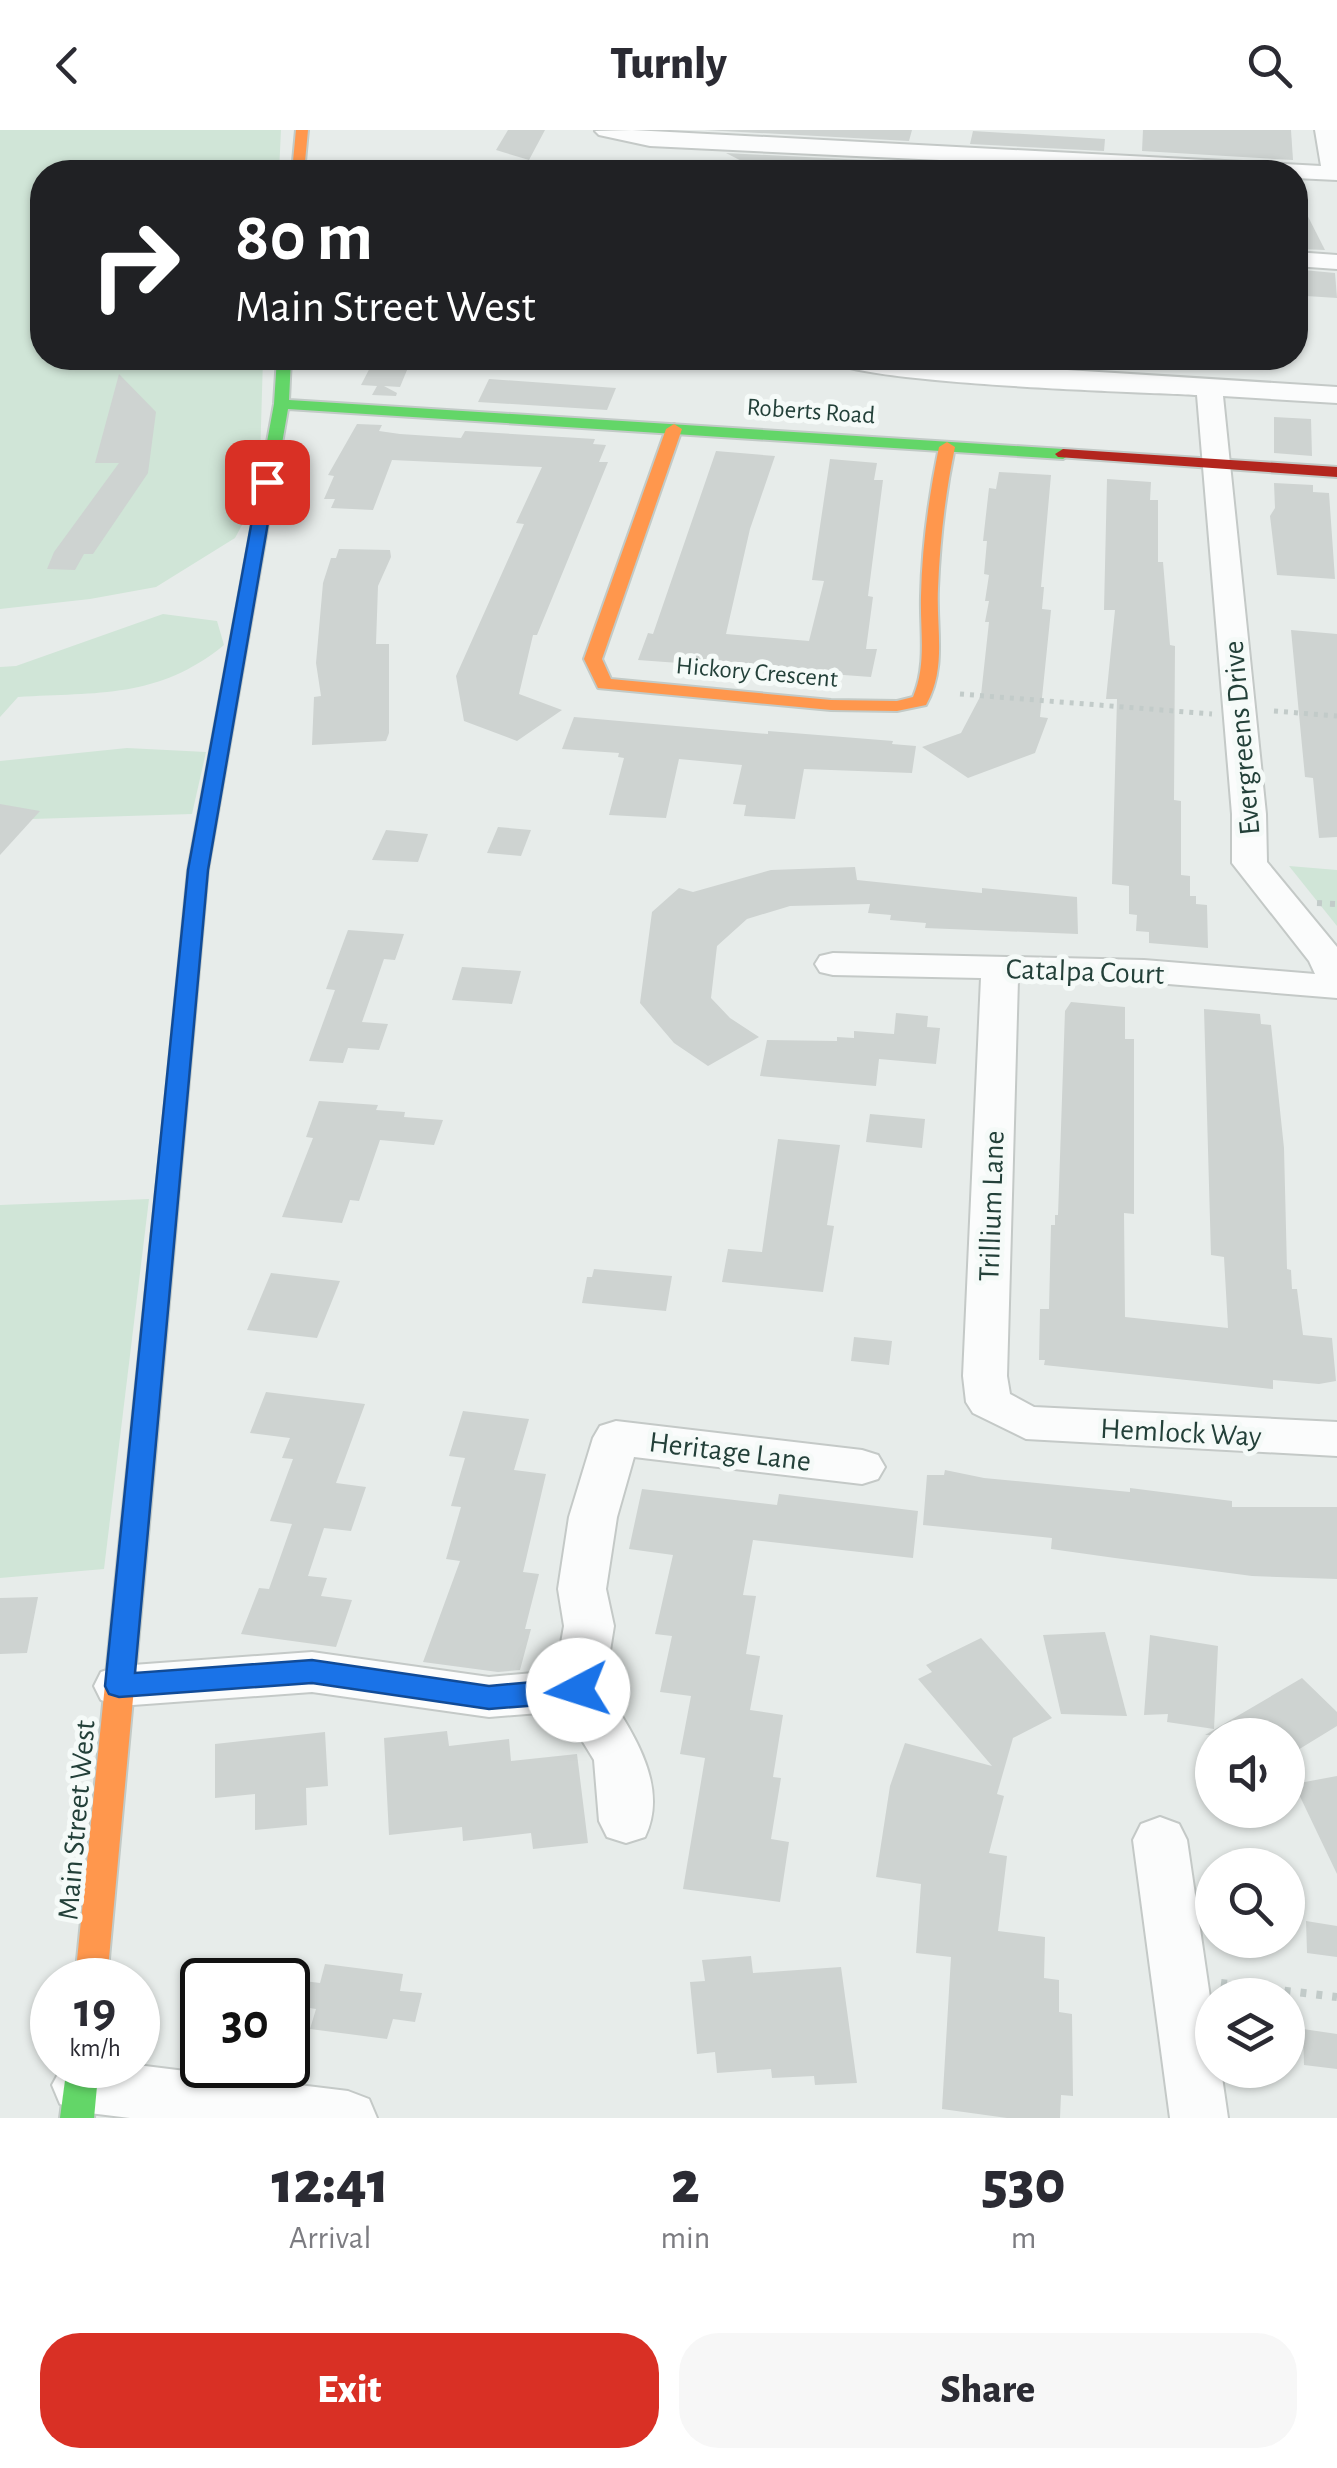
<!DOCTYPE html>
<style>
:root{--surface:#fff;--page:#f7f7f7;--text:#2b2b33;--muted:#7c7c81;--accent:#d93025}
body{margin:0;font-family:"Alegreya Sans",sans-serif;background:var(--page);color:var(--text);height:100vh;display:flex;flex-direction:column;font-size:38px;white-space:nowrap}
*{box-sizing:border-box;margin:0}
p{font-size:32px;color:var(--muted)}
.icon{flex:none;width:55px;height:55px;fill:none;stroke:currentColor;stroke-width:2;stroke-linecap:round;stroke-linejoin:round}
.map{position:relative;height:1988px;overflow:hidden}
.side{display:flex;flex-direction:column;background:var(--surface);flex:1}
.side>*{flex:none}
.guide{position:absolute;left:30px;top:30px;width:1278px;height:210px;border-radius:40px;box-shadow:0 2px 8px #0004;background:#202124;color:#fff;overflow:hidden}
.buttons{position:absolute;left:1195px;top:1588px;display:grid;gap:20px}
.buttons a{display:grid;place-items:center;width:110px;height:110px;border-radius:50%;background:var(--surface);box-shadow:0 2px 8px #0004;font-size:50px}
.speed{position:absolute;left:30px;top:1828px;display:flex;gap:20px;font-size:50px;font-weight:700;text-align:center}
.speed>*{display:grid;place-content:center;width:130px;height:130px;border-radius:50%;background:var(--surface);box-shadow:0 2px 8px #0004;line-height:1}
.speed small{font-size:25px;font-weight:400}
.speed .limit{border:5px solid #111;border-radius:15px;background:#fff;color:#111}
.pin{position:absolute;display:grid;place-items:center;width:85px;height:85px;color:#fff;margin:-42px;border-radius:20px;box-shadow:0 5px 15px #0006}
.me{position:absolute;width:110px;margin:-55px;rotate:265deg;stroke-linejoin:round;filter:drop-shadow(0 0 8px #0008)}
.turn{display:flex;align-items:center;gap:35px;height:210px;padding:0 40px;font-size:45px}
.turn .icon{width:130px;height:130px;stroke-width:2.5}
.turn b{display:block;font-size:70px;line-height:85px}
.eta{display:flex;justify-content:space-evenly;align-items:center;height:170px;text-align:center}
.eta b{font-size:60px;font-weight:800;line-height:70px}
.primary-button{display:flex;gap:20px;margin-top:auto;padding:20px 40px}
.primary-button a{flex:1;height:115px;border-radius:40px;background:var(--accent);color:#fff;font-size:40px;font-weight:800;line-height:115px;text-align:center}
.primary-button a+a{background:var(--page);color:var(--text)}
header{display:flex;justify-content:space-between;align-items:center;height:130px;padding:0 40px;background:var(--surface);font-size:45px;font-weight:800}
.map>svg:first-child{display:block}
.green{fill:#d0e5d7}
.building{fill:#ced3d1}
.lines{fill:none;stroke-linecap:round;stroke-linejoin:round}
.street-casing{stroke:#c4c9c7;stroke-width:4}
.fast-casing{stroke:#c2cac7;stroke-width:4}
.slow-casing{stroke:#c2cac7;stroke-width:4}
.jam-casing{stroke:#c2cac7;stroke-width:4}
.path-far2{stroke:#c2cbc9;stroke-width:5;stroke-dasharray:4 6;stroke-linecap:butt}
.path-far1{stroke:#c2cbc9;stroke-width:6;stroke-dasharray:5 8;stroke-linecap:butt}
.path{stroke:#c2cbc9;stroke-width:8;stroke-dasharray:6 10;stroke-linecap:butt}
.street{fill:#fbfcfc;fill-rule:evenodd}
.fast{fill:#63d668;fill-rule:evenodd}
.slow{fill:#ff974d;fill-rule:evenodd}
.jam{fill:#b3261e;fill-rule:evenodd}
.route{fill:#1a73e8;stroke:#114b97;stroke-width:2.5}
.labels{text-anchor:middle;stroke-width:10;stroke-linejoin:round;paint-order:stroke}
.far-street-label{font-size:25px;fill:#234039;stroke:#f5faf8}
.street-label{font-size:30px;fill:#234039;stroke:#f5faf8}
</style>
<header><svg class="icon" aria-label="back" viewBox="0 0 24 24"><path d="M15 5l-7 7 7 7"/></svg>Turnly<svg class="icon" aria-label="search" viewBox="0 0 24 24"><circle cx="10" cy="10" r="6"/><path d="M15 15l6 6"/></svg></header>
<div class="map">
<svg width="1337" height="1988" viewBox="0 0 1337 1988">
<rect width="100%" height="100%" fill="#e7ecea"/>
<g class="green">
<path d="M0,0H281L279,42H42V228H263L259,364L235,408L156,457L90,469L0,479Z"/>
<path d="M163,484L217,491L224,515C158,569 98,562 18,567L0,587V537L16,536Z"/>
<path d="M127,618L206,622L192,684L0,690V631Z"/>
<path d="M1289,736L1337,740V796Z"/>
<path d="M149,1069L104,1439L0,1448V1075Z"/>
</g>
<g class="building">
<path d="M508,0H545L529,30L496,20Z"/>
<path d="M704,0H912L909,11Z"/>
<path d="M1143,0H1291L1293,30L1142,21Z"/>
<path d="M973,1L1105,9L1104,21L970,14Z"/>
<path d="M726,23L903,32L900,42H763Z"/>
<path d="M965,35L1102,42H964Z"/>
<path d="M1297,65L1325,120L1300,119L1295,83Z"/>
<path d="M1303,140L1335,143L1337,168L1306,166Z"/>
<path d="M375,228H412L400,257L384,256L397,263L396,266L372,265L377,256L361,255Z"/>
<path d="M119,244L156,282L148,343L93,424H84L75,440L47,439L54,422L119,333H95Z"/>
<path d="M489,249L616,258L607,280L478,272Z"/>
<path d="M1274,287L1311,289L1312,326L1274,323Z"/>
<path d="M357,294L382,295L379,301L400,304L461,308L465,301L595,309L593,314L606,315L599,332H608L537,505H533L519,564L562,580L517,611L464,591L456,546L524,394L516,393L542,337L392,330L373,380L331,378L335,369H324L334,346L328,345Z"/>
<path d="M716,321L775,326L750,399L726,504L809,511L824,451L812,450L830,329L877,333L874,350H883L868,466L873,467L866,519H877L871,547L638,530L648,503L653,504Z"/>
<path d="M999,342L1051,345L1041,457H1044L1042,479L1051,480L1040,587L1048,588L1035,623L968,648L922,617L961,603L981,565L989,492H985L989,471H985L989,445L984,444L987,411H983L989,358L996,359Z"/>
<path d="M1107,349L1151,352L1150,370H1158V432H1163L1170,515L1175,516L1174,670L1181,671V745L1190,746V766H1196V774L1207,775L1208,818L1149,813V802L1136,801L1137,785L1129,784V756L1112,754L1117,569H1106L1115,480H1104Z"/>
<path d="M1274,353L1313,355V362L1329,363L1335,449L1277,445L1270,386L1275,378Z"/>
<path d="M339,419L390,420L391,427L378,456L376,514H389V603L386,611L312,615L314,567L321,566L316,533L323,453L331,428H336Z"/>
<path d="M1291,500L1337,504V707L1319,708L1313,648L1305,647Z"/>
<path d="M574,587L768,604V601L893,611L892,614L916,616L912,643L804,639L795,689L744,686L746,675L733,674L742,635L679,629L666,688L609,685L624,628L618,627L619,623L562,619Z"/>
<path d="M0,674L40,681L0,725Z"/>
<path d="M498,697L531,700L521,726L487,723Z"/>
<path d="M386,700L428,704L418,732L372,730Z"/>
<path d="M855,737L857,750L982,763V758L1077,767L1078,804L925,798L926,793L890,790L891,785L868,783L870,774L790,776L747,789L717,816L711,868L730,888L759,907L708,936L674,913L640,873L652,782L679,758L693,762L771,740Z"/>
<path d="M348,800L404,804L395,830L384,829L362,892L388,894L379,920L348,918L343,933L309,931L335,860L326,859Z"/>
<path d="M462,837L521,841L512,874L452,870Z"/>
<path d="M1071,872L1125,877V909H1134V1084L1124,1083L1125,1187L1228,1198L1224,1127L1211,1125L1204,879L1260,884L1261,894L1271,895L1284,1018L1287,1139L1291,1140L1292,1159H1297L1303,1205L1332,1208L1336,1251L1319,1254L1273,1250V1259L1044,1235L1045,1230H1039L1040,1179H1049L1051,1095H1055V1085H1058L1065,881Z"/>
<path d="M896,883L928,886L927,897L940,898L936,934L879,929L876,956L760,946L767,910L837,911V907L854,908V901L894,904Z"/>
<path d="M319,971L378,975L376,980L405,982L404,987L443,990L434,1015L380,1010L359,1071L350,1070L342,1093L282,1087L313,1008L306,1007Z"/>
<path d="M870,984L925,989L922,1018L866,1012Z"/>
<path d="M778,1009L840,1015L827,1095L834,1096L823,1162L722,1152L728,1119L762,1122Z"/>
<path d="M594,1139L672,1146L666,1181L582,1173L587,1147H592Z"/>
<path d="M271,1143L340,1151L317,1208L247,1200Z"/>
<path d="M854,1207L892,1211L889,1235L851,1231Z"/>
<path d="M266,1262L365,1274L336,1353L366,1357L351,1401L324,1398L308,1446L327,1448L321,1466L352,1470L336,1517L241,1504L259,1458L269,1459L292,1394L270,1391L293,1329L282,1328L290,1308L250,1303Z"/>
<path d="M463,1281L529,1289L514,1340L546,1344L523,1442L539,1444L525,1499H531L520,1540L498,1542L423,1532L460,1431L446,1429L461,1377L451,1376L465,1328L449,1326Z"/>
<path d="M945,1340L984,1348L1130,1362V1358L1232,1371V1377H1337V1449L1252,1446L1115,1428L1051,1419L1052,1408L923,1395L927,1345H944Z"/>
<path d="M642,1359L777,1375L779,1364L918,1381L913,1428L753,1410L743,1465L756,1466L746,1524L760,1526L750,1580L783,1585L773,1647L781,1648L771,1709L789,1712L780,1772L683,1759L705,1628L680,1624L691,1566L660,1562L672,1506L655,1504L673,1425L629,1419Z"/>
<path d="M38,1467L27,1523L0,1524V1468Z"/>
<path d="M1105,1502L1127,1586L1061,1584L1043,1505Z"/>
<path d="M1150,1505L1218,1516L1214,1599L1167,1592L1168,1584L1144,1585Z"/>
<path d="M981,1508L1052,1588L1013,1608L997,1664L1004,1666L989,1723L1007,1726L998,1801L1045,1807L1044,1848L1059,1850V1882L1072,1884L1073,1966L1061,1965L1060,1988H1007L942,1979L951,1827L916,1823L921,1754L876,1747L890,1656L905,1613L992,1636L918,1549L932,1542L926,1535Z"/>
<path d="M1302,1548L1337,1582V1596L1288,1626V1605H1205Z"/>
<path d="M447,1601L449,1616L509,1609L511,1631L577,1624L588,1713L533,1719L531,1703L463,1711L462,1697L389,1705L384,1608Z"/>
<path d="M325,1602L328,1656L306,1658L307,1695L255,1700V1664L215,1668V1614Z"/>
<path d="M1337,1646V1744L1294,1654Z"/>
<path d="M1306,1791L1337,1796V1827L1307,1823Z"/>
<path d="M751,1826L753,1843L841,1837L857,1953L815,1955L814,1946L772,1948L771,1939L717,1943L715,1922L697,1924L690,1852L705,1851L702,1830Z"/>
<path d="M325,1834L403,1844L400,1861L422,1863L415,1892L393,1889L387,1909L310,1899L316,1879L297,1876L304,1851L320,1853Z"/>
<path d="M1303,1899L1337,1904V1939L1304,1935Z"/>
</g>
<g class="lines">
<defs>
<g id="street">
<path d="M632,0L1321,36L1315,0H1337V50L1295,48V42H1191L650,16L599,5L595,1Z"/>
<path d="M1295,122L1337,125V139L1295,136Z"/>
<path d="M825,228H880L1337,257V273L1223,266L1266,684L1267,732L1337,817V868L1144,852L1018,849L1007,1246L1010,1264L1034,1277L1337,1292V1326L1026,1309L973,1283L966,1272L963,1246L981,848L833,845L820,842L815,834L820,826L833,823L1144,830L1315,844L1309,831L1232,733V684L1197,265C1145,262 847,254 825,228Z"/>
<path d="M616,1291L862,1320L878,1325L885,1337L878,1349L862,1354L634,1327L617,1387L606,1459L614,1496L604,1558C631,1600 670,1655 645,1707L626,1713L607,1707L599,1691L594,1630L564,1581L489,1587L312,1562L119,1576L101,1570L94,1556L101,1542L119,1536L312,1522L489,1547L556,1541L564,1496L558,1459L569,1387L593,1308L600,1296Z"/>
<path d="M1160,1687L1179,1694L1187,1710L1212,1881V1940H1221L1228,1988H1170L1133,1710L1141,1694Z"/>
<path d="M137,1935L348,1961L369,1969L377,1988H130L81,1982L60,1974L52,1955L63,1935Z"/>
</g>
<g id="fast">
<path d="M277,228H291L289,270L1063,319L1071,324L1063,329L288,279L208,740L187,973L176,980L165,973L188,740L274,274Z"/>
<path d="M67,1935H99L94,1988H60Z"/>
</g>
<g id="slow">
<path d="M296,0H308L304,42H292Z"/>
<path d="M674,294L682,299L602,529L611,549L831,570L897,571L913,567C927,534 920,501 921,466C922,416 929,366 939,317L947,312L955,317C945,364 940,411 938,458C936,498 947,538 926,575L897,581L831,580L598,558L584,529L666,299Z"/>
<path d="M133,1407L143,1410L147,1417L107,1850H75L119,1417L123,1410Z"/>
</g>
<g id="jam">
<path d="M1063,319L1337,337V347L1058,327L1055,324Z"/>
<path d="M176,966L187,973L147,1417L143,1424L133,1427L123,1424L119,1417L165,973Z"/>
</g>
</defs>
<use href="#street" class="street-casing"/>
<use href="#fast" class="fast-casing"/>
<use href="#slow" class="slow-casing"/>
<use href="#jam" class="jam-casing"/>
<g class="path-far2">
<path d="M960,564L1212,584"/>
<path d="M1274,581L1337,586"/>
</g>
<path class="path-far1" d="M1317,773L1337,774"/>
<path class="path" d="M1221,1853L1337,1867"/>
<use href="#street" class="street"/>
<use href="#fast" class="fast"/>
<use href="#slow" class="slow"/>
<use href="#jam" class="jam"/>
</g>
<path class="route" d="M267,347L275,352L208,740L135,1543L312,1530L489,1556L578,1548L588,1552L593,1560L588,1568L578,1572L489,1579L312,1553L119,1567L109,1564L105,1556L188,740L259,352Z"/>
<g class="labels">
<g class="far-street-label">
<text transform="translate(811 280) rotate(4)" y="9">Roberts Road</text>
<text transform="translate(757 541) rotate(5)" y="9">Hickory Crescent</text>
</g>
<g class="street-label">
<text transform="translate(1241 608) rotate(-95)" y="10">Evergreens Drive</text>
<text transform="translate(1085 841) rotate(2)" y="10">Catalpa Court</text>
<text transform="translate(991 1076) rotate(-88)" y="10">Trillium Lane</text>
<text transform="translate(1181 1302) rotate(3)" y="10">Hemlock Way</text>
<text transform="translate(730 1321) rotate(7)" y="10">Heritage Lane</text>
<text transform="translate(76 1690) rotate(-85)" y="10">Main Street West</text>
</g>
</g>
</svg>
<div class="buttons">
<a><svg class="icon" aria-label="sound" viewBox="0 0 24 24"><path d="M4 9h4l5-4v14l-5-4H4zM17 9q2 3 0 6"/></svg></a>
<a><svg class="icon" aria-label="search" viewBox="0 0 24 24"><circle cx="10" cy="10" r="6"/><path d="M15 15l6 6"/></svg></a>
<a><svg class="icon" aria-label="layers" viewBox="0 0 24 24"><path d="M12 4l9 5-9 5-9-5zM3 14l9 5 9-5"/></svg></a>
</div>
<div class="speed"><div>19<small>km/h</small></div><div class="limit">30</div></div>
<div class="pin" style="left:267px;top:352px;background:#d93025"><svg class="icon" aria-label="arrive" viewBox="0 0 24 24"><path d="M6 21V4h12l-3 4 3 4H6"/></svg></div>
<svg class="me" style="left:578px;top:1560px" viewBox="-20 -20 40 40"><circle r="19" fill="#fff"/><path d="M0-13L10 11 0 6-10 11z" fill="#1a73e8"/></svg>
<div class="guide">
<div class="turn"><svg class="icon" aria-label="right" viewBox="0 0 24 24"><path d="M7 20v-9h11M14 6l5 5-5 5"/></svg><div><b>80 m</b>Main Street West</div></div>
</div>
</div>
<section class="side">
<div class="eta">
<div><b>12:41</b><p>Arrival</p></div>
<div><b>2</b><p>min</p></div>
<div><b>530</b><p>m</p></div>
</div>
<div class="primary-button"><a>Exit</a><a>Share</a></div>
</section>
